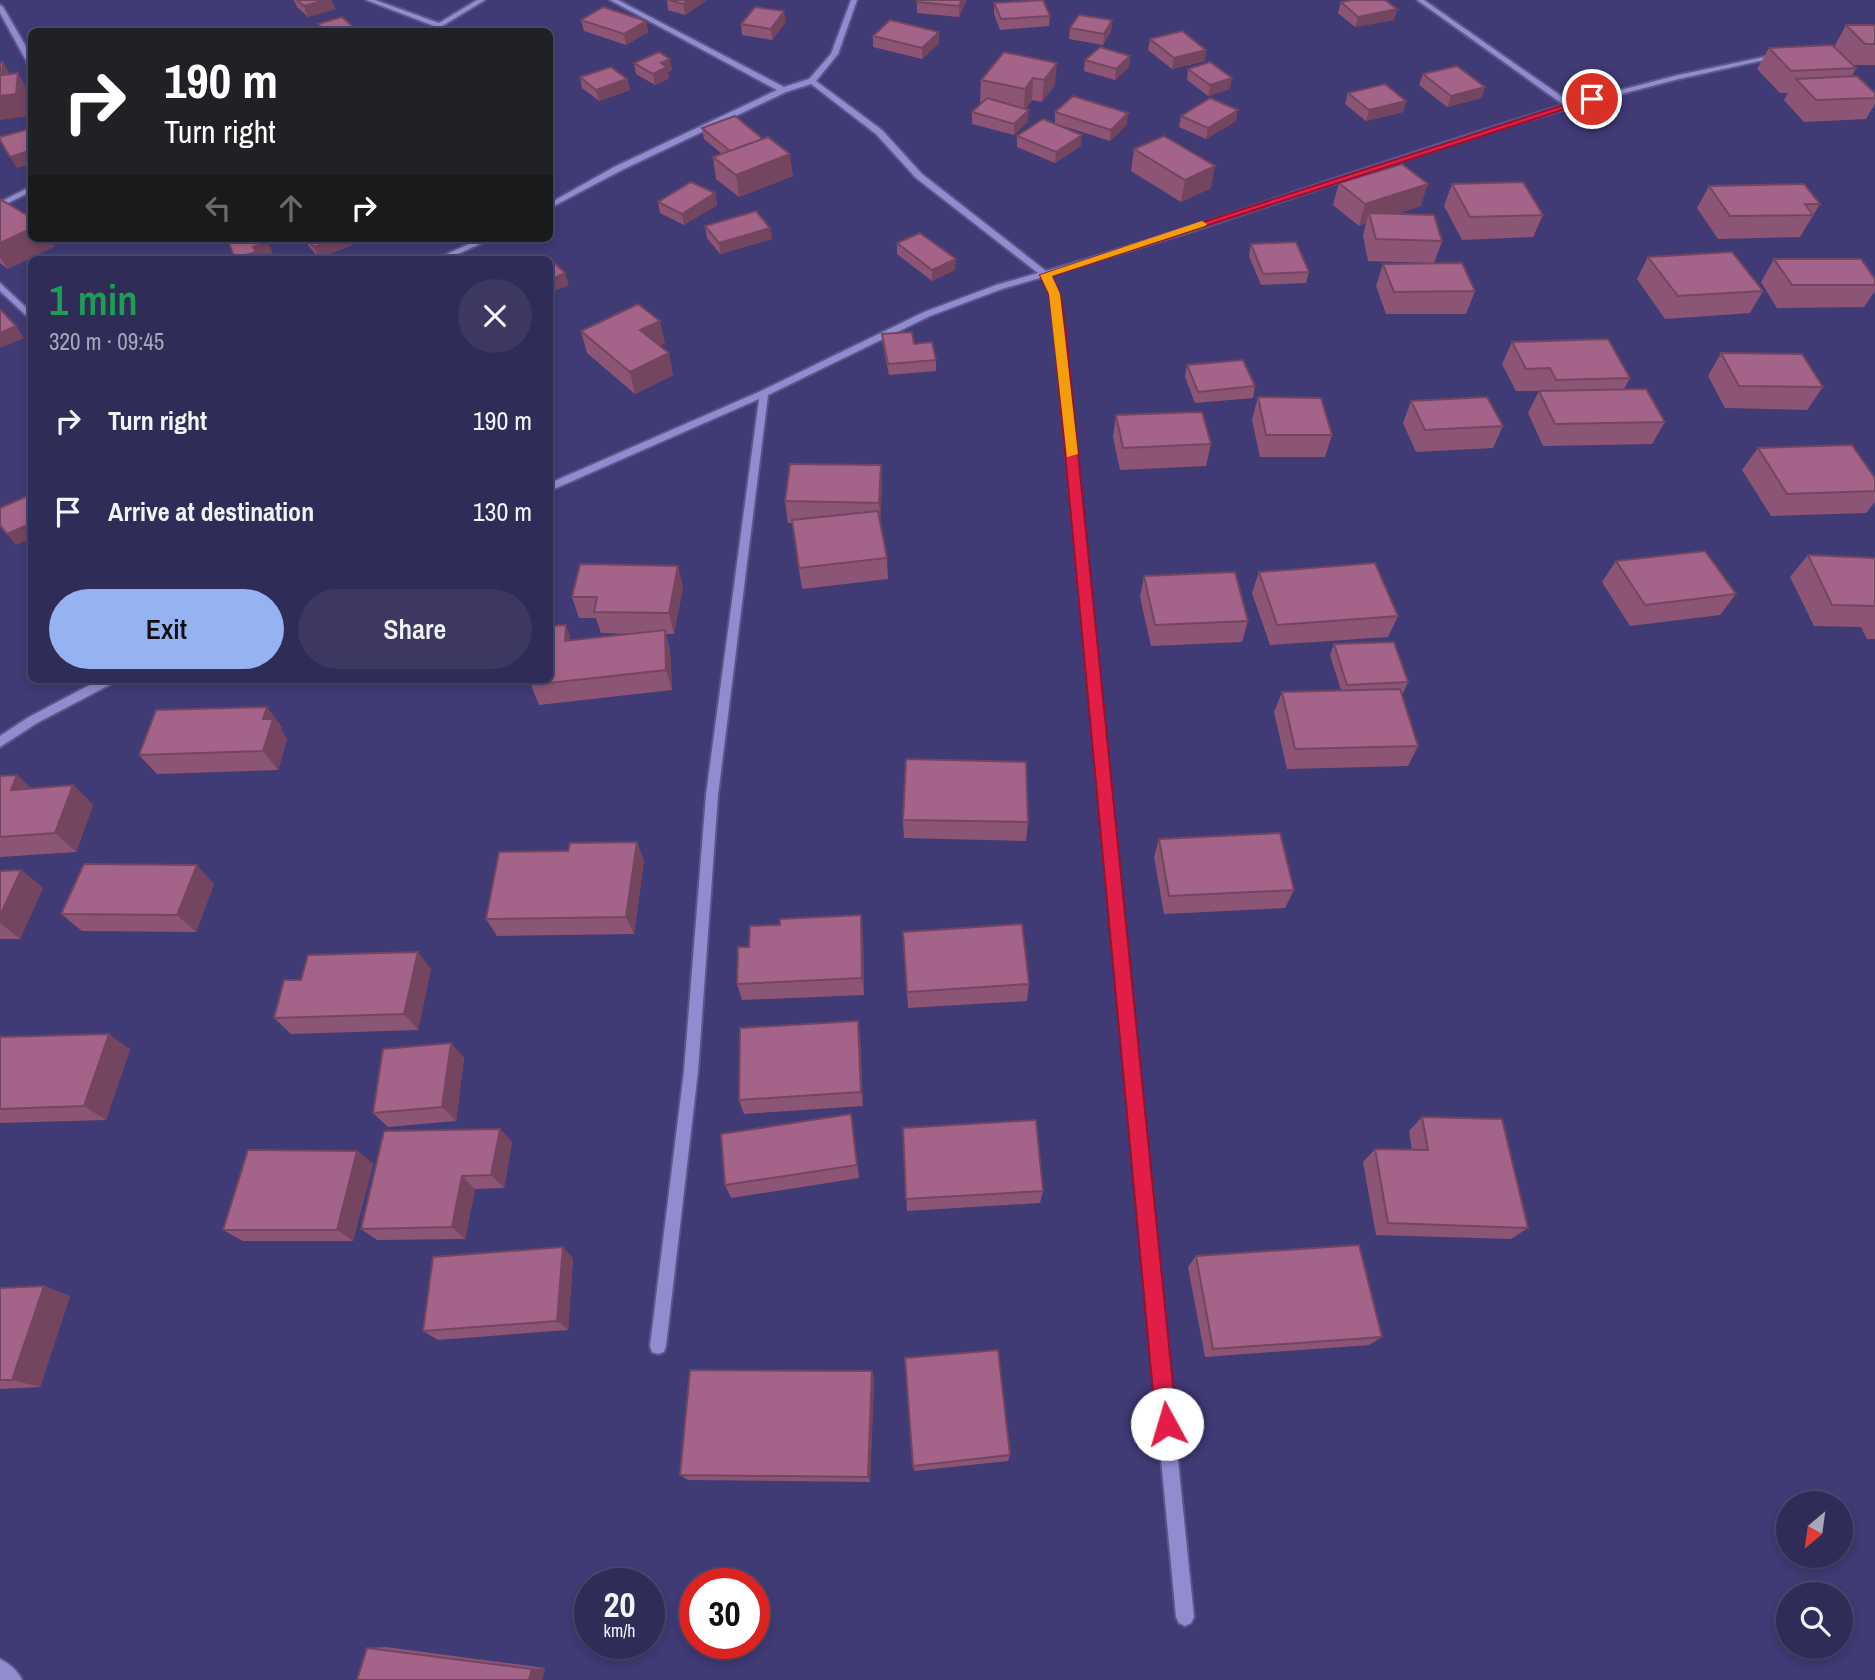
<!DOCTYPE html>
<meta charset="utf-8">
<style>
:root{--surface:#302c58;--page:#3c3861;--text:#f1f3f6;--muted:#a8a7ba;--line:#4b486e;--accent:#95b2f1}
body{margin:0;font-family:"Archivo Narrow",sans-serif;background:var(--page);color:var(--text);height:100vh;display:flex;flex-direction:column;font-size:26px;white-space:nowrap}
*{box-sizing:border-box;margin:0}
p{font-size:23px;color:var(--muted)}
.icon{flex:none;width:38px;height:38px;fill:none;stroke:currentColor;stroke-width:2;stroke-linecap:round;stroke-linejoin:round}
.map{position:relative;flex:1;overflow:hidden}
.details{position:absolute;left:28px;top:256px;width:525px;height:427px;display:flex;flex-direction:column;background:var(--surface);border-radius:10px;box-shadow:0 4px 10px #0003,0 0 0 2px var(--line)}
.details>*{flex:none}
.banner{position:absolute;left:28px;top:28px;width:525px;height:214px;border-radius:10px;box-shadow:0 4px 10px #0003,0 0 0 2px var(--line);background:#202124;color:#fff;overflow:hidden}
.needle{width:46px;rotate:209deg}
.tools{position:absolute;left:1776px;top:1491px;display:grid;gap:14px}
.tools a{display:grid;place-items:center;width:77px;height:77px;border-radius:50%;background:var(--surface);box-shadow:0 4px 10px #0003,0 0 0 2px var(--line);font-size:35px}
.speed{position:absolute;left:574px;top:1568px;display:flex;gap:14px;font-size:35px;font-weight:700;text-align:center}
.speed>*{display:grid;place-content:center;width:91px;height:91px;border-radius:50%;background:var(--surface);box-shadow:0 4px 10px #0003,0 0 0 2px var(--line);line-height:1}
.speed small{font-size:18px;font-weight:400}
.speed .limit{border:10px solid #d22;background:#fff;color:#111}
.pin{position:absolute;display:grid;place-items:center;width:60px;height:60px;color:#fff;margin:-30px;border:4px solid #fff;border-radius:50%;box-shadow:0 2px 7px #0007}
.me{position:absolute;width:77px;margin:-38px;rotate:354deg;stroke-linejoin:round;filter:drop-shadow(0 0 5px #0008)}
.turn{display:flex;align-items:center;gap:24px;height:147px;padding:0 21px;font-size:32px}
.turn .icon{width:91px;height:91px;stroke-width:2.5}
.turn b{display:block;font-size:49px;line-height:60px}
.lanes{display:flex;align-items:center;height:66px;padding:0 21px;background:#0003;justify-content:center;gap:35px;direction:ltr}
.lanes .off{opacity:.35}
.round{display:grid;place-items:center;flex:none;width:74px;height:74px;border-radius:37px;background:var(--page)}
.head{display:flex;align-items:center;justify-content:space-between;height:119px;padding:0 21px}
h1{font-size:42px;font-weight:600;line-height:52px;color:#1e9e55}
.cta{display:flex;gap:14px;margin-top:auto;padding:14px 21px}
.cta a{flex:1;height:80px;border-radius:42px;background:var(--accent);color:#111;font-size:28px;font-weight:600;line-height:80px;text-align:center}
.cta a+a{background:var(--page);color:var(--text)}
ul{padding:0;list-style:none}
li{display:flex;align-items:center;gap:21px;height:91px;padding:0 21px}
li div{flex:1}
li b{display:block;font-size:26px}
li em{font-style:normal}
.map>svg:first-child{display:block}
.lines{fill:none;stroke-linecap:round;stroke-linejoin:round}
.minor-casing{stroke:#5c5588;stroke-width:4}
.minor{fill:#8f8ccf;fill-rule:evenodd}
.wall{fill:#8d5575}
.shaded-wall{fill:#73455f}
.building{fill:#a46388;stroke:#73455f;stroke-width:2}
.route{fill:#e11d48;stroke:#92132f;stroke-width:2}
.slow{fill:#f59e0b}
</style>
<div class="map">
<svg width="1875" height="1680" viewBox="0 0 1875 1680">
<rect width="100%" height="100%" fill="#403a75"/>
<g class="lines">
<defs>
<g id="minor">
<path d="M366,0H375L439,23L477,0H485L434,31L431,29L434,26Z"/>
<path d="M610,0H618L784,87L809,79L831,54L851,0H857L838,54L816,81L882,130L922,174L1046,271C1220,221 1390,157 1564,105L1417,0H1424L1571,103L1678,75L1778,54L1782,56L1679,79L1583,104L1485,133L1196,230L1050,275L1059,294L1194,1617L1191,1623L1185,1626L1179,1623L1176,1617L1051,294L1043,277L1002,289L930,316L768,395L718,795L698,1071L666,1346L664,1352L658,1354L652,1352L650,1346L684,1071L706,795L759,399L554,489L550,490V483L761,391L924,312L996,285L1038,273L916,178L876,134L811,84L786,92L620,171L550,208V203L614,167L777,90Z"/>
<path d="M0,5L3,7L32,57V66L28,64L0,13Z"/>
<path d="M32,186V191L0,207V202Z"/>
<path d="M482,238H493L447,259H436Z"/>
<path d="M0,283L32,313V321L0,291Z"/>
<path d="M101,679H117L115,682L37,723L0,747V736L29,717Z"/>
<path d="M0,1659C9,1663 18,1671 22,1680H0Z"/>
</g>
</defs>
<use href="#minor" class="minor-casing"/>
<use href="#minor" class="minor"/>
</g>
<g class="wall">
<path d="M294,0H331L335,9L308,17L297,7Z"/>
<path d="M667,0H707L685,15L668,10Z"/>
<path d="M917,0H966L959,17L917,13Z"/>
<path d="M1341,2L1397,9L1394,20L1355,27L1338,13Z"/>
<path d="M994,3L1050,16L1049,26L1000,30L994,14Z"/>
<path d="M581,20L646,21L648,32L626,45L584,31Z"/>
<path d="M1112,20L1111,31L1103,45L1069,39L1070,28Z"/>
<path d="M786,22L772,40L742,35L741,24Z"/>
<path d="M1846,25H1875V65H1853L1856,68L1852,76L1875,93V104L1866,119L1804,122L1784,100L1788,93H1780L1757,69L1769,48L1834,47Z"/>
<path d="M873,36L939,43L922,59L873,47Z"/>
<path d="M1150,39L1205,61L1172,69L1148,50Z"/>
<path d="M1004,52L1055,85L1042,102L1032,100L1025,109L1028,121L1014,135L972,124V112L983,102H980L981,80Z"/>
<path d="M1130,56L1129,67L1115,80L1084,71L1085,60Z"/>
<path d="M634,63L672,70L668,72L669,78L655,85L636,74Z"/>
<path d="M1188,69L1230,89L1208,96L1187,80Z"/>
<path d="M1423,74L1485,87L1481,98L1447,107L1419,85Z"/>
<path d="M580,77L627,79L630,90L599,101L582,88Z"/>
<path d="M1348,93L1406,101L1403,112L1366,121L1345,104Z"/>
<path d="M1055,112L1127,124L1110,141L1057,124L1081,146L1055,163L1017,147V136L1055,123Z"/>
<path d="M1181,116L1236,121L1206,139L1179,127Z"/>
<path d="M702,128L793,176L739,197L716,179L713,157L722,154L704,139Z"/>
<path d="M1134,149L1211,188L1181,202L1131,171Z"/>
<path d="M1339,183L1421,206L1396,214L1442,241L1434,263L1475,291L1466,314H1386L1376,286L1383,264L1429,263L1368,261L1363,235L1366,223L1359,226L1333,205Z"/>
<path d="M1452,184L1543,215L1533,237L1462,240L1444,206Z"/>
<path d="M1709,186L1820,204L1800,237L1718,239L1697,208Z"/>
<path d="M715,193L717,205L684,225L660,213L658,202Z"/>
<path d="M0,199L55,246L8,269L0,263Z"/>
<path d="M705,226L770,228L772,239L720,254L707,238Z"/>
<path d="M302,238H357L359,242L319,258Z"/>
<path d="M897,243L955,270L932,281L897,254Z"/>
<path d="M1251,244L1309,272L1306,283L1261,285L1249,256Z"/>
<path d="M1648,257L1763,291L1750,313L1665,319L1637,279Z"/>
<path d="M1774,259L1875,279V291L1864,307L1777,308L1761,282Z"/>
<path d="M581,331L665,343L660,346L673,375L635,394L587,353Z"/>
<path d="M882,334L914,344L936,360V371L889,375L883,346Z"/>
<path d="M1512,342L1630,378L1624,389L1665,422L1652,444L1543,446L1528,413L1539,391H1516L1502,364Z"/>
<path d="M1721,353L1823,387L1807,410L1725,408L1708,376Z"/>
<path d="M1187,365L1255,386L1253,398L1195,403L1185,377Z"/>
<path d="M1258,397L1332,435L1325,457H1260L1252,420Z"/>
<path d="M1411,401L1503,426L1493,448L1416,452L1403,423Z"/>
<path d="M1116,415L1211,444L1206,466L1120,470L1113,437Z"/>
<path d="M1758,448L1875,478V502L1866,513L1771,516L1742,470Z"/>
<path d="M882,487L880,521L887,558L888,579L802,589L792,523H788L785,501Z"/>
<path d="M1808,555L1875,558V639H1867L1861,627L1814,626L1790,577Z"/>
<path d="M1616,561L1736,594L1720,615L1630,626L1602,582Z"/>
<path d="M1259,572L1398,616L1388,637L1270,645L1252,593Z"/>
<path d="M1144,576L1248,621L1242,642L1151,646L1140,597Z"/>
<path d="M683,587L674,634H666L670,651L672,690L539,705L531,685L571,640L631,634L601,633L596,618H579L572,597Z"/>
<path d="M1334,644L1408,682L1403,693H1401L1418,746L1408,766L1287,769L1274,712L1282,692L1341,690L1330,655Z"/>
<path d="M282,727L281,729L287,739L278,770L157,774L139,755Z"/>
<path d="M0,776L31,788L73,785L93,805L76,852L0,857Z"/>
<path d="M903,820L1028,822L1026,841L904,838Z"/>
<path d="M1159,839L1294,890L1285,908L1164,914L1154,857Z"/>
<path d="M644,860L634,934L497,936L486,919Z"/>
<path d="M21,870L43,888L20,939H0V871Z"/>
<path d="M214,884L196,932L82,931L61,914Z"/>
<path d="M903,932L1029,984L1027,1001L908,1008Z"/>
<path d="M863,933L864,995L742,1000L737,984L749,947Z"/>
<path d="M431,969L418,1030L291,1034L274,1018L301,980Z"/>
<path d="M0,1037L130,1049L106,1120L0,1123Z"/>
<path d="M860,1037L863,1106L744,1114L739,1100Z"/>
<path d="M451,1043L464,1058L456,1121L388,1127L373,1113Z"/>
<path d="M1422,1117L1528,1228L1511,1239L1376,1235L1363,1162L1375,1149L1412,1150L1409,1131Z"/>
<path d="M853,1128L859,1178L731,1198L725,1185Z"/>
<path d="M903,1128L1043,1191L1040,1203L907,1211Z"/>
<path d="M500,1129L512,1142L504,1188L475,1189L465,1239L377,1240L361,1229Z"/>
<path d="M357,1151L373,1164L353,1241H243L223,1230Z"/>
<path d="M1196,1256L1382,1337L1369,1345L1205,1357L1188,1267Z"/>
<path d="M573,1258L568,1330L438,1340L423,1331Z"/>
<path d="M44,1286L70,1296L40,1387L0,1389V1288Z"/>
<path d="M872,1371L874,1379L870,1482L688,1480L680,1475Z"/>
<path d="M1010,1455L1008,1461L914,1471L913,1466Z"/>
<path d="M386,1647L545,1668L542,1680H357L367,1648Z"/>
</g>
<g class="shaded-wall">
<path d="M325,0H331L335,9L308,17L304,6Z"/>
<path d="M689,0H707L685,15L683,4Z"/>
<path d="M962,0H966V2L959,17V6Z"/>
<path d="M1397,9L1394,20L1355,27L1358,17Z"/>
<path d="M784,11L786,22L772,40L771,29Z"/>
<path d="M1112,20L1111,31L1103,45L1104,34Z"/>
<path d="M646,21L648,32L626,45L624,34Z"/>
<path d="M939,32V43L922,59V48Z"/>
<path d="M1206,50L1205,61L1172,69L1174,58Z"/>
<path d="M1130,56L1129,67L1115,80L1116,69Z"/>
<path d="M670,59L672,70L668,72L669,78L655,85L653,74L661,63Z"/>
<path d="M3,62L16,84L18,73L30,94L29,116L0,120V96Z"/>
<path d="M1057,63L1055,85L1042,102L1044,80Z"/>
<path d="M1033,78L1032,100L1024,111L1025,89Z"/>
<path d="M1232,78L1230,89L1208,96L1210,85Z"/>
<path d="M627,79L630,90L599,101L596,90Z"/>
<path d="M1485,87L1481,98L1447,107L1451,96Z"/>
<path d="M1406,101L1403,112L1366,121L1369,110Z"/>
<path d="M1029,110L1028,121L1014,135V124Z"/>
<path d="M1238,110L1236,121L1206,139L1208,128Z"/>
<path d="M1128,113L1127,124L1110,141L1111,130Z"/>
<path d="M1082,135L1081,146L1055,163L1056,152Z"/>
<path d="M32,150V164L17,168L10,157Z"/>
<path d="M790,154L793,176L739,197L736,175Z"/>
<path d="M1215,166L1211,188L1181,202L1185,180Z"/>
<path d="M1428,184L1421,206L1371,222L1369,213L1366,223L1359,226L1365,204Z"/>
<path d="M715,193L717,205L684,225L682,214Z"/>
<path d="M32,228V238H50L55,246L8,269L0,257V243Z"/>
<path d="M770,228L772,239L720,254L719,243Z"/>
<path d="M337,238H357L359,242L319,258L314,247Z"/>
<path d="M268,242L273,254L259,258L253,247Z"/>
<path d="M256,252L259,259H236L235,258Z"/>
<path d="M956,259L955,270L932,281V270Z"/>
<path d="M565,273L569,285L550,293V280Z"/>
<path d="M660,321L665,343L645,353L640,330Z"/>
<path d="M16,326L24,338L0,348V333Z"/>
<path d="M669,353L673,375L635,394L630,372Z"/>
<path d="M881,465L882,487L880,524L879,503Z"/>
<path d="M32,523V538L16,545L7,534Z"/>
<path d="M678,566L683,587L674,634L669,613Z"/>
<path d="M566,625L573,646L565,641Z"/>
<path d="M665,630L670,651L672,690L666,670Z"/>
<path d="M267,707L282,727L281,729L287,739L278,770L263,751V719Z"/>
<path d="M17,775L38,794L11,790Z"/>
<path d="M73,785L93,805L76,852L55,833Z"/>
<path d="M637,842L644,860L634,934L626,917Z"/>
<path d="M197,865L214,884L196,932L177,915Z"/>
<path d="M21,870L43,888L20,939L0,923V916Z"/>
<path d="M861,915L863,933L864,995L862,978Z"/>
<path d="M418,952L431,969L418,1030L404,1014Z"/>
<path d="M858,1021L860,1037L863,1106L861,1092Z"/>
<path d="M109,1034L130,1049L106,1120L84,1106Z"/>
<path d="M451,1043L464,1058L456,1121L442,1107Z"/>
<path d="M500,1129L512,1142L504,1188L491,1175Z"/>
<path d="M357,1151L373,1164L353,1241L337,1230Z"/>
<path d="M462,1176L475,1189L465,1239L452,1227Z"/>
<path d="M563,1247L573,1258L568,1330L557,1321Z"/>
<path d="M44,1286L70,1296L40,1387L12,1380Z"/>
<path d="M872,1371L874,1379L870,1482L868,1477Z"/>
<path d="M545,1668L542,1680H529L532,1669Z"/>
</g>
<g class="building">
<path d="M297,0H325L304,6Z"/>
<path d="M669,0H689L683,4Z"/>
<path d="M917,0H962L959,6L917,2Z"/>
<path d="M1043,0L1050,16L1001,19L994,3Z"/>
<path d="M1352,0H1385L1397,9L1358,17L1341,2Z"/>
<path d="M603,7L646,21L624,34L581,20Z"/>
<path d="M755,7L784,11L771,29L741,24Z"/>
<path d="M1079,15L1112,20L1104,34L1070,28Z"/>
<path d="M342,17L359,32H327L318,24Z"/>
<path d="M890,20L939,32L922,48L873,36Z"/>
<path d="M1846,25H1875V44H1865Z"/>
<path d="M247,28L250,32H233Z"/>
<path d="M1182,31L1206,50L1174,58L1150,39Z"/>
<path d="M1832,45L1856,68L1791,71L1769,48Z"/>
<path d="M1100,47L1130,56L1116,69L1085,60Z"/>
<path d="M659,52L670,59L661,63L667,67L653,74L634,63Z"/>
<path d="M1004,52L1057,63L1044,80L1033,78L1025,89L981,80Z"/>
<path d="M3,62L2,75L18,73L16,94L0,96V63Z"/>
<path d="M1210,62L1232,78L1210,85L1188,69Z"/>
<path d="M1457,66L1485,87L1451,96L1423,74Z"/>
<path d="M611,67L627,79L596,90L580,77Z"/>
<path d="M1857,76L1875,93V98L1816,100L1796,79Z"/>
<path d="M1385,84L1406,101L1369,110L1348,93Z"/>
<path d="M1073,96L1128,113L1111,130L1055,112Z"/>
<path d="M987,98L1029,110L1014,124L972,112Z"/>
<path d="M1210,98L1238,110L1208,128L1181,116Z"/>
<path d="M735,116L763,139L730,151L702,128Z"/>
<path d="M1043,119L1082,135L1056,152L1017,136Z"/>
<path d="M32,128V150L10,157L0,140V137Z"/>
<path d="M1164,136L1215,166L1185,180L1134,149Z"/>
<path d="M768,137L790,154L736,175L713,157Z"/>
<path d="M1402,164L1428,184L1365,204L1339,183Z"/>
<path d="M691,182L715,193L682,214L658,202Z"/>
<path d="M1523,182L1543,215L1470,217L1452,184Z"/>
<path d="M1804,184L1820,204H1805L1813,215L1730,216L1709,186Z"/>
<path d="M0,199L32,218V228L0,243Z"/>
<path d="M756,211L770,228L719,243L705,226Z"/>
<path d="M1369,213L1434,215L1442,241L1376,239Z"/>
<path d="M920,233L956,259L932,270L897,243Z"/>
<path d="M227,238H265L268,242L253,247L256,252L235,258Z"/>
<path d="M306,238H337L314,247Z"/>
<path d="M1296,242L1309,272L1263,274L1251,244Z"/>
<path d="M1732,252L1763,291L1678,296L1648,257Z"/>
<path d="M550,259L565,273L550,280Z"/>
<path d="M1774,259H1861L1875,279V285H1792Z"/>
<path d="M1462,263L1475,291L1394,292L1383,264Z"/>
<path d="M638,304L660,321L640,330L669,353L630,372L581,331Z"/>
<path d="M0,309L16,326L0,333Z"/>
<path d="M912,332L914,344L932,342L936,360L888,364L882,334Z"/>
<path d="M1608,339L1630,378L1556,380L1550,368L1526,369L1512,342Z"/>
<path d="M1721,353L1802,354L1823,387L1739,386Z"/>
<path d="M1243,360L1255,386L1198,392L1187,365Z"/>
<path d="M1646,389L1665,422L1555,424L1539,391Z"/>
<path d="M1258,397L1321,398L1332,435H1266Z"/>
<path d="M1487,397L1503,426L1425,430L1411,401Z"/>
<path d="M1202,412L1211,444L1123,448L1116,415Z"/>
<path d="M1852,445L1875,478V491L1787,494L1758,448Z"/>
<path d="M790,464L881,465L879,503L785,501Z"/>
<path d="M32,494V523L7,534L0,525V508Z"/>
<path d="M878,511L887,558L799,568L792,520Z"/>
<path d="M1705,551L1736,594L1645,605L1616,561Z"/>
<path d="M1808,555L1875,558V606L1832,605Z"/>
<path d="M1375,563L1398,616L1277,625L1259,572Z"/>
<path d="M580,564L678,566L669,613L594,612L597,597H572Z"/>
<path d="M1235,572L1248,621L1155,625L1144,576Z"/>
<path d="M566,625L565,641L665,630L666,670L531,685V679H550V626Z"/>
<path d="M1394,642L1408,682L1347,685L1334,644Z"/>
<path d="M1400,689L1418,746L1295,749L1282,692Z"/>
<path d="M267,707L263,719H273L263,751L139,755L156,710Z"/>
<path d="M906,759L1026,762L1028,822L903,820Z"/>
<path d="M17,775L11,790L73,785L55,833L0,837V776Z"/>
<path d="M1280,833L1294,890L1169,896L1159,839Z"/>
<path d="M637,842L626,917L486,919L499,852L568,851L570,843Z"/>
<path d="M84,864L197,865L177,915L61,914Z"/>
<path d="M21,870L0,916V871Z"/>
<path d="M861,915L862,978L737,984L738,947H749L750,926L780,925V919Z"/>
<path d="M1022,924L1029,984L907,992L903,932Z"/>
<path d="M418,952L404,1014L274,1018L284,980H301L308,955Z"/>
<path d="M858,1021L861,1092L739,1100L740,1028Z"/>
<path d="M109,1034L84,1106L0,1109V1037Z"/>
<path d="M451,1043L442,1107L373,1113L383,1049Z"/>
<path d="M851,1114L857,1165L725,1185L721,1134Z"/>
<path d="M1422,1117L1502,1119L1528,1228L1388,1223L1375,1149L1428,1150Z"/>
<path d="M1036,1120L1043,1191L906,1199L903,1128Z"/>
<path d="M500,1129L491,1175L462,1176L452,1227L361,1229L384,1131Z"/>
<path d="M248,1150L357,1151L337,1230H223Z"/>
<path d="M1359,1245L1382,1337L1213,1349L1196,1256Z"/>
<path d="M563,1247L557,1321L423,1331L433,1257Z"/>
<path d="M44,1286L12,1380H0V1288Z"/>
<path d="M998,1350L1010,1455L913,1466L905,1358Z"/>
<path d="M690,1370L872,1371L868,1477L680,1475Z"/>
<path d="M367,1648L532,1669L529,1680H357Z"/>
</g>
<path class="route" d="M1588,97L1596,99L1052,276L1060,294L1065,325L1177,1424L1174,1432L1167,1435L1159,1432L1156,1424L1053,325L1049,294L1040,275Z"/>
<path class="slow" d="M1202,221L1207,224L1205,226L1052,276L1060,294L1078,454L1067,457L1049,294L1040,275Z"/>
</svg>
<div class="tools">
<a><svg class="needle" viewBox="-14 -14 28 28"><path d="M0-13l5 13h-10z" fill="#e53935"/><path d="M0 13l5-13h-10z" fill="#a8a7ba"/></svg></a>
<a><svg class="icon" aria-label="search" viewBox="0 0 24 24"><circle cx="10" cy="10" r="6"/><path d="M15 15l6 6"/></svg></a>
</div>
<div class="speed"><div>20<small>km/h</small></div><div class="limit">30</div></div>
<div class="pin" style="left:1592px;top:99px;background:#d93025"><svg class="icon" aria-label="arrive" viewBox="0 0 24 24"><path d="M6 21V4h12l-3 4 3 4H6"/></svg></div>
<svg class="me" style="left:1167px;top:1424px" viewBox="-20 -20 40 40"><circle r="19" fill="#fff"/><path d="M0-13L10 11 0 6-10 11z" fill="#e11d48"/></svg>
<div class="banner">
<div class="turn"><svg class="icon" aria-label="right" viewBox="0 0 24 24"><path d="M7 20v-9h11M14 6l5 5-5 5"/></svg><div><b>190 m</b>Turn right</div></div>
<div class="lanes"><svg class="icon off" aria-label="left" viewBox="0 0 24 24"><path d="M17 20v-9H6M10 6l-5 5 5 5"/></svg><svg class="icon off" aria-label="ahead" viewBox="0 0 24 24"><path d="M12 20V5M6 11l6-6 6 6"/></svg><svg class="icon" aria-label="right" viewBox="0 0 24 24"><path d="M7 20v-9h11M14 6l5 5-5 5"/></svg></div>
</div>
<section class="details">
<div class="head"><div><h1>1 min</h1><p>320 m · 09:45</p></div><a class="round"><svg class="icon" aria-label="close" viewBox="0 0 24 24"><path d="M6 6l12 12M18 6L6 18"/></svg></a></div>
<ul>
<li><svg class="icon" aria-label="right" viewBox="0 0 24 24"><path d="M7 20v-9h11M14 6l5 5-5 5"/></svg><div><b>Turn right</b></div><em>190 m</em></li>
<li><svg class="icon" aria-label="arrive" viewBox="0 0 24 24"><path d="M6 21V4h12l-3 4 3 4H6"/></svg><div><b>Arrive at destination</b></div><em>130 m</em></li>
</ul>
<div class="cta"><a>Exit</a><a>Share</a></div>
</section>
</div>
